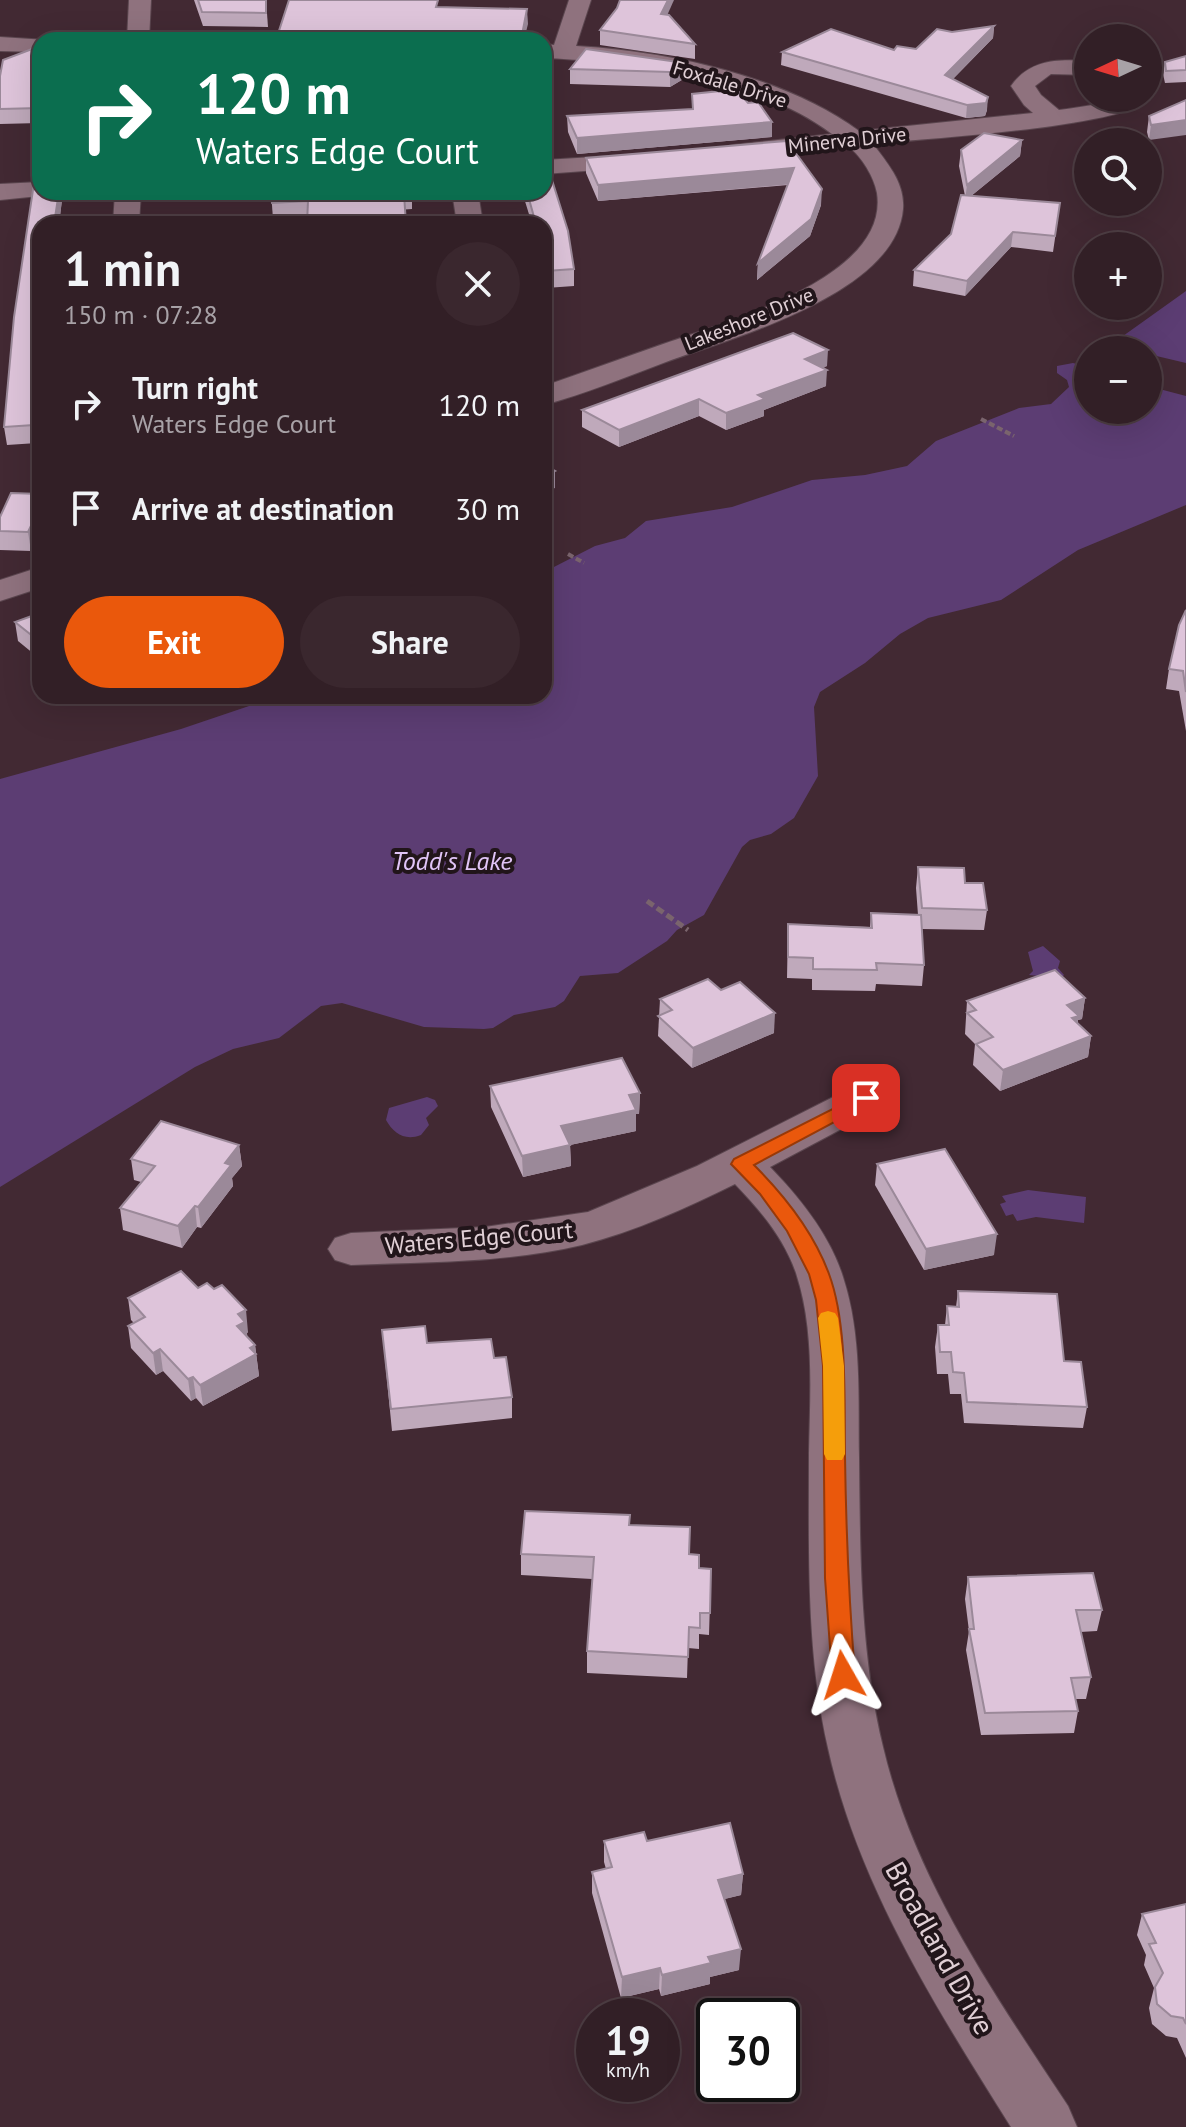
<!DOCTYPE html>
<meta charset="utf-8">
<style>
:root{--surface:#321f26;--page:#3a272e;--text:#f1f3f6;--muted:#a8a2a7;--line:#4d3d43;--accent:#ea580c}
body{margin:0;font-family:"PT Sans",sans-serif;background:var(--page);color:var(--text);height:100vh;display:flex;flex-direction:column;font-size:30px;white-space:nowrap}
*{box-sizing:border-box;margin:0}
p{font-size:26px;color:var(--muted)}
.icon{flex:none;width:44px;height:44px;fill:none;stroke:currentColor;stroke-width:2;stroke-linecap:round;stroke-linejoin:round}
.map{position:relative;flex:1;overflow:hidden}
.panel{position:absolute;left:32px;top:216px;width:520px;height:488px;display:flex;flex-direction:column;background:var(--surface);border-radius:24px;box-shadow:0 8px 32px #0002,0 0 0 2px var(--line)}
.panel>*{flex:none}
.top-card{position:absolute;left:32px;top:32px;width:520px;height:168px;border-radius:24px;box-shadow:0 8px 32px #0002,0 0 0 2px var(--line);background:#0b6e4f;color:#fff;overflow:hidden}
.needle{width:52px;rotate:266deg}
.tools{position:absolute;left:1074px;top:24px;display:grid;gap:16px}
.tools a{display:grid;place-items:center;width:88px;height:88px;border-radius:50%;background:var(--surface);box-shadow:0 8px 32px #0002,0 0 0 2px var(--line);font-size:40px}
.speed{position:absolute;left:576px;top:1998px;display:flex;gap:16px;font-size:40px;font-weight:700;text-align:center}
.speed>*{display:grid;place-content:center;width:104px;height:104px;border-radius:50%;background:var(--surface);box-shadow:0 8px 32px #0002,0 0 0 2px var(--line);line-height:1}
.speed small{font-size:20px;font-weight:400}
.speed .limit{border:4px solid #111;border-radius:12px;background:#fff;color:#111}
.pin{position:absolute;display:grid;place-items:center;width:68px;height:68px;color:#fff;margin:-34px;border-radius:16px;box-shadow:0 4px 12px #0006}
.me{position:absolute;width:88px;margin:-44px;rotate:354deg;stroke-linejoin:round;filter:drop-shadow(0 0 6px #0008)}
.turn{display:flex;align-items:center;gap:28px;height:168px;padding:0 32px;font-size:36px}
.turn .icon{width:104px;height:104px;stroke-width:2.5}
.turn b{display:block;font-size:56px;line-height:68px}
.round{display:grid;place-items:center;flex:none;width:84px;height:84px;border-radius:42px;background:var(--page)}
.summary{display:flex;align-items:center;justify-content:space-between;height:136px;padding:0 32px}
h1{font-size:48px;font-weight:600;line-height:60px}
.cta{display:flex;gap:16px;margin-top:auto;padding:16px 32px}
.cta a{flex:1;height:92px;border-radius:48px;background:var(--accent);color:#fff;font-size:32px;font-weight:600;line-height:92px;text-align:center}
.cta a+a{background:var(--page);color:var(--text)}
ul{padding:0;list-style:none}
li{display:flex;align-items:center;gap:24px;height:104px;padding:0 32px}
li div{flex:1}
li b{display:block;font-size:30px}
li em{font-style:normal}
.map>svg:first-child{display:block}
.water{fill:#5c3d73}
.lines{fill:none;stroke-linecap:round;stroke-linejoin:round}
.minor-casing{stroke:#5b464f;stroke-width:2}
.path-far1{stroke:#7a646d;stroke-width:4;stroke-dasharray:6 3;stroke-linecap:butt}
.path{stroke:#7a646d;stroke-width:5;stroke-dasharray:8 4;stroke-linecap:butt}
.minor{fill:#8f727e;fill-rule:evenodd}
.wall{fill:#bfa9bb}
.shaded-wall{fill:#9b8999}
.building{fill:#dec4da;stroke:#9b8999;stroke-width:2}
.route{fill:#ea580c;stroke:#983908;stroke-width:2}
.slow{fill:#f59e0b}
.labels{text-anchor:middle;stroke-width:8;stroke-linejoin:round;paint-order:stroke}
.far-street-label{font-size:20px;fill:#e1d0d6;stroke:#21151a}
.street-label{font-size:24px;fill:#e1d0d6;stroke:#21151a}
.water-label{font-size:26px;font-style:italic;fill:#e1c5f8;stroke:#21151a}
.near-street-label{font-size:28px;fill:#e1d0d6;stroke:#21151a}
</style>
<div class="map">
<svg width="1186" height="2127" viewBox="0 0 1186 2127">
<rect width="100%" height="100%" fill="#422933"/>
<g class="water">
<path d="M1186,291V363L1148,354V350L1109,346Z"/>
<path d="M1073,363L1088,367V410H1148V386L1186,396V505L1078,550L1001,600L928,618L900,634L865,663L820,692L814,707L818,776L794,818L771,834L750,840L742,847L704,915L677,930L667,941L618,973L580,976L564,1001L555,1007L514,1015L493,1028L484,1029L424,1027L342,1003L321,1006L279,1038L233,1049L195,1067L0,1187V779L181,729L252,705L268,696H544V574L550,569L595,546L625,538L646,521L732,507L812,480L865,475L907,466L936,441L1019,408L1051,404L1069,387L1067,380L1057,373V366Z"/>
<path d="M1043,946L1060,961L1058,968L1064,975L1061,978L1029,975L1033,971L1028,952Z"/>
<path d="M427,1097L435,1100L438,1106L426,1118L429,1125L421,1135C405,1141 394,1134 386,1120L389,1108Z"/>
<path d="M1028,1190L1086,1197L1084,1223L1036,1217L1017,1221L1013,1214L1006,1216L1000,1204L1006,1202L1002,1196Z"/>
</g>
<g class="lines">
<defs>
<g id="minor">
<path d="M129,0H151L149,40H127Z"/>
<path d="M569,0H591L576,46C668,51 784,76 859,131L1033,113L1024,105L1011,86C1030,59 1058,59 1088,61V75L1051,74L1035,86L1041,95L1059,110C1089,107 1118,98 1148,98V94L1151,98C1130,127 918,139 873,144C888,164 905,183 903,209C896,294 732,338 666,362C626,377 585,394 544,405V386C585,372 625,357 666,343C725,322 890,278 877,193C874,177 862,157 849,147L733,159L724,157L721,152L724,147L733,145L832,134C756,77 636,62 544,58V44L554,45Z"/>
<path d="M0,37L47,40H40V52L0,51Z"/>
<path d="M643,154L652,156L655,161L652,166L544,174V160Z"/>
<path d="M40,182V192H51L49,195L0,200V184Z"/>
<path d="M115,192H141L139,224H113Z"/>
<path d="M452,192H478L483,224H457Z"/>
<path d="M40,567V588L0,601V580Z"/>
<path d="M866,1084L881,1088L887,1098L881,1108L770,1167C800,1198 830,1235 843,1277C862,1335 858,1398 859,1457C860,1555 860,1652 883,1747C914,1879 994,1994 1068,2106L1077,2127H1011C937,2009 858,1885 828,1748C806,1651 809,1552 809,1453C810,1394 815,1330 796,1273C784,1238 760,1210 735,1184C686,1208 636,1231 582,1245C507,1263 428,1262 351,1265L335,1260L328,1249L335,1238L351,1233L485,1227L588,1212L697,1166L851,1088Z"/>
</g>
</defs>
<use href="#minor" class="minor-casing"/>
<g class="path-far1">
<path d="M981,419L1014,436"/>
<path d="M568,554L584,563"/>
</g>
<path class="path" d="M647,901L688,930"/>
<use href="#minor" class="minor"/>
</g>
<g class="wall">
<path d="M194,0H266L268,27L203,26Z"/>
<path d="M667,15L695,44V59L600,45V30Z"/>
<path d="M994,26L993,38L953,79L987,110L985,116L966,118L781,65L782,52L916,49L952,32Z"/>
<path d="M40,46V126V123L0,124V76Z"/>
<path d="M1186,56V82L1165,83L1163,74L1165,62Z"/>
<path d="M685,63V78L670,87L570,84V69Z"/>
<path d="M1186,100L1149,140L1147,132L1149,116Z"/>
<path d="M748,103L772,137L577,154L568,132L567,116L692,109Z"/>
<path d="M1022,140L1020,156L971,196L1058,218L1053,252L1011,247L965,296L913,286L914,270L951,234L965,196L959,166L961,150Z"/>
<path d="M787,141L821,205L810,236L757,280L758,263L788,185L598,201L586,173V158Z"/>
<path d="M40,145V180L37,163Z"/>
<path d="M40,192H63L59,224H40V411L37,443L7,445L4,427Z"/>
<path d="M271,192H412V209L273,219Z"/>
<path d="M524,192H544L574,269V286L546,288L544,276V224H532L524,198Z"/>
<path d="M827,366L823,368L826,386L764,410V416L726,430L699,416L619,447L582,427V410Z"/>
<path d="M40,494V532L31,551L0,550V531Z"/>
<path d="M1186,610V731L1179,691L1166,689L1169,669Z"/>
<path d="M40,613V659L18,641L15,622Z"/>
<path d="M918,867L965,883L987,910L984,930L922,929L924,965L922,986L876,984L875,991L812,990V979L787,978L788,924L870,927L871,913L918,915L916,888Z"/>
<path d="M721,990L774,1033L692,1068L658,1036L660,999Z"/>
<path d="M1085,998L1082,1019L1078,1020V1024L1091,1036L1088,1057L1000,1091L973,1065L975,1044L965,1034L967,1001Z"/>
<path d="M490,1086L640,1093L639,1114H636V1131L570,1145L571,1166L523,1177L491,1107Z"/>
<path d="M239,1145L242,1166L232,1178L233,1186L201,1228L197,1227L182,1248L123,1230L120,1208L141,1182L134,1180L131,1159Z"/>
<path d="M877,1164L994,1255L924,1270L875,1185Z"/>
<path d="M198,1288L248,1332L247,1333V1337L255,1345L259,1376L203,1406L196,1398L191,1401L163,1371L156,1375L131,1348L128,1326L134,1323L131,1320L128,1298Z"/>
<path d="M958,1291L1064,1361L1087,1407L1083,1428L964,1423L961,1394H950L948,1374H937L935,1347L938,1325H945L947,1306L956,1307Z"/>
<path d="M382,1330L427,1343L494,1358L512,1397V1418L392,1431Z"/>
<path d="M630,1525L689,1554L699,1568L711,1569L709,1635L699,1634V1649L688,1648L687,1678L587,1673V1651L592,1579L521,1575V1554Z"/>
<path d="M968,1577L1102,1610L1097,1631L1080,1632L1091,1677L1086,1699H1075L1078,1711L1074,1733L981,1735L966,1650L969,1631L965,1599Z"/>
<path d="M604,1841H647L743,1874L741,1895L724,1899L739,1970L710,1977V1984L661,1996L659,1989L621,1998L592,1893V1872L606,1869L604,1862Z"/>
<path d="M1186,1904V2058L1177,2038L1166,2036L1152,2024L1149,2008L1154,1988L1144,1965L1146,1955L1137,1935L1142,1914Z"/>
</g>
<g class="shaded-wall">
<path d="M668,0H674L661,29V14Z"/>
<path d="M527,9L528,24L524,40H521Z"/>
<path d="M994,26L993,38L944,88L945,75Z"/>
<path d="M685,63V78L670,87V72Z"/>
<path d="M988,97L987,110L985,116L966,118L967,105Z"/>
<path d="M1186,120V135L1149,140L1151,125Z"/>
<path d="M772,122V137L577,154V138Z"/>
<path d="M1022,140L1020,156L965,201L967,185Z"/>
<path d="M794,168L793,184L598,201V185Z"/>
<path d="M822,189L821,205L810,236L757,280L758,263Z"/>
<path d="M59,192H63L59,224H54Z"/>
<path d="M1013,232L1011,247L965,296L967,281Z"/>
<path d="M828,350L827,366L804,376L805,359Z"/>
<path d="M40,366V411L37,443L34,425Z"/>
<path d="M827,370L826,386L764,410V416L726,430V413L758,395Z"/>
<path d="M699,399V416L619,447V430Z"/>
<path d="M555,471V488L544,492V476Z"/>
<path d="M40,507V532L31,551L28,532Z"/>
<path d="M1085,998L1082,1019L1078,1020L1076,1037L1067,1005Z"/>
<path d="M775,1013L774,1033L692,1068L693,1048Z"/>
<path d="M1091,1036L1088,1057L1000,1091L1003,1070Z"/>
<path d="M640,1093L639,1114H636V1131L570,1145L571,1166L523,1177L522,1156L561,1126L629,1095Z"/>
<path d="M239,1145L242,1166L232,1178L233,1186L201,1228L198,1207L225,1163Z"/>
<path d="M195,1206L197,1227L182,1248L178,1226Z"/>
<path d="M997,1234L994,1255L924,1270L926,1249Z"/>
<path d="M246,1310L248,1332L247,1333L248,1343L237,1326L238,1314Z"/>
<path d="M255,1345L259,1376L203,1406L200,1385Z"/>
<path d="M160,1349L163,1371L156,1375L153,1353Z"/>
<path d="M193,1377L196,1398L191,1401L188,1379Z"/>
<path d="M743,1874L741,1895L717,1901L718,1880Z"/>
<path d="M741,1949L739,1970L710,1977V1984L661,1996L662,1975L708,1957Z"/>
<path d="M660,1968L659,1989L621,1998L622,1977Z"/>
</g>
<g class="building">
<path d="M198,0H266V13L202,12Z"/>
<path d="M289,0H438L436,7L527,9L521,40H276Z"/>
<path d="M620,0H668L661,14L669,15L695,44L600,30L617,8Z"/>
<path d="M994,26L945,75L988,97L986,103L967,105L782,52L831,29L894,50L897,46L916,49L937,29L952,32Z"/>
<path d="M71,35L70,40H57Z"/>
<path d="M40,46V108L0,109V76L3,60Z"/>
<path d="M586,49L685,63L670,72L570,69Z"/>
<path d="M1186,56V70L1166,71L1165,62Z"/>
<path d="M730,90H737L748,103L758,102L772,122L577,138L567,116L693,109L692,94Z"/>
<path d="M1186,100V120L1151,125L1149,116Z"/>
<path d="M984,133L1022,140L967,185L961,150Z"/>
<path d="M787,141L822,189L811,219L758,263L794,168L598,185L586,158Z"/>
<path d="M40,145V165L37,163Z"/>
<path d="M552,180L568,231L574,269L546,271L544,261V224H536L527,192H544V181Z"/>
<path d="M34,183H40V192H59L54,224H40V366L34,425L4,427L14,317Z"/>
<path d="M271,192H412V193L404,194L406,224H307L308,201L272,203Z"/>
<path d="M961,195L1060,203L1055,236L1013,232L967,281L914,270L951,234Z"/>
<path d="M793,333L828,350L805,359L827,370L758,395L765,399L726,413L699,399L619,430L582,410Z"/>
<path d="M544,465L555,471L544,476Z"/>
<path d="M11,493L40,494V507L28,532L0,531V517Z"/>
<path d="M1186,610V692L1183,671L1169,669L1179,625Z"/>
<path d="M40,613V642L15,622Z"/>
<path d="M918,867L964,868L965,883H983L987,910L922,908Z"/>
<path d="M871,913L921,915L924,965L876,963L877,970L813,969V958L788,957V924L872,928Z"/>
<path d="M1055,970L1085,998L1067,1005L1079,1016L1072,1018L1091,1036L1003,1070L976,1044L993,1037L967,1013L976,1010L967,1001Z"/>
<path d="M708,979L721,990L740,982L775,1013L693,1048L658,1016L672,1010L660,999Z"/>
<path d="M622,1058L640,1093L629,1095L636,1110L561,1126L570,1145L522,1156L490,1086Z"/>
<path d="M161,1121L239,1145L225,1163L231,1165L198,1207L195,1206L178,1226L120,1208L155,1166L131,1159Z"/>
<path d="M945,1149L997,1234L926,1249L877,1164Z"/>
<path d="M181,1271L198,1288L207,1283L214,1289L222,1285L246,1310L238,1314L245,1322L237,1326L255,1345L250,1348L256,1354L200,1385L193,1377L188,1379L160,1349L153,1353L128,1326L145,1317L128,1298Z"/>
<path d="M958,1291L1057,1294L1064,1361L1081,1362L1087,1407L967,1402L964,1373L953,1372L951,1352H940L938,1325H949L947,1306L959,1307Z"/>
<path d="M425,1326L427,1343L491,1339L494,1358L506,1357L512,1397L391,1409L382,1330Z"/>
<path d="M525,1511L630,1515L629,1525L690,1527L689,1554L699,1555V1568L711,1569L710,1613H700V1628L689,1627L688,1657L587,1651L594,1557L521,1554Z"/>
<path d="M1093,1573L1102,1610H1076L1091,1677L1071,1678L1078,1711L985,1713L969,1629H974L968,1577Z"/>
<path d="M730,1823L743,1874L718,1880L741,1949L708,1957L711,1963L662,1975L660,1968L622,1977L592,1872L612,1867L604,1841L644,1832L647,1841Z"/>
<path d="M1186,1904V2024L1183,2018L1171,2016L1157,2004L1155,1987L1163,1973L1149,1944L1156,1943L1142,1914Z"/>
</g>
<path class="route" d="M866,1092L872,1094L875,1098L872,1102L754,1165C784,1195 814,1233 829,1274C848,1325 844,1402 845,1456C846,1529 849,1601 855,1675L851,1681L843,1684L835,1681L832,1675L825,1578L823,1366L816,1300L809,1274L787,1231L760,1194L731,1164L734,1159Z"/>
<path class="slow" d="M828,1311L835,1313L838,1318L844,1366L845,1454L842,1460H827L824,1454L823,1366L818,1318L821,1313Z"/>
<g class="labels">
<g class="far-street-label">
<text transform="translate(730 84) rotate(17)" y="7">Foxdale Drive</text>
<text transform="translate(847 140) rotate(-6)" y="7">Minerva Drive</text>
<text transform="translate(749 319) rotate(-22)" y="7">Lakeshore Drive</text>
</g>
<g class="street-label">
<text transform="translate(479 1238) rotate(-5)" y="8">Waters Edge Court</text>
</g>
<g class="water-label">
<text x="452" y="870">Todd's Lake</text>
</g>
<g class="near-street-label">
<text transform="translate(940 1948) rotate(61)" y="10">Broadland Drive</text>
</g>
</g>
</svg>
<div class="tools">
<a><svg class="needle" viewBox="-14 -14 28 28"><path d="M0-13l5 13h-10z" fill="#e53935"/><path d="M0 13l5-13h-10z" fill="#a8a2a7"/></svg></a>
<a><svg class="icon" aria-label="search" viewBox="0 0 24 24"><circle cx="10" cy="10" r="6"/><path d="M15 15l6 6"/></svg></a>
<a>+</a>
<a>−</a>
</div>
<div class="speed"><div>19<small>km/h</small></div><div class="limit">30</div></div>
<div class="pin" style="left:866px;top:1098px;background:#d93025"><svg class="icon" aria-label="arrive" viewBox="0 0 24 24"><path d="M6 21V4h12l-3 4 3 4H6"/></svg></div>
<svg class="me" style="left:843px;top:1675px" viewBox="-20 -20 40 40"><path d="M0-17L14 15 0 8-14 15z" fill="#ea580c" stroke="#fff" stroke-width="4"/></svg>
<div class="top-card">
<div class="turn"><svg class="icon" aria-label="right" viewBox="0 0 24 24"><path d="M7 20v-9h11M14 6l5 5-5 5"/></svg><div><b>120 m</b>Waters Edge Court</div></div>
</div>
<section class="panel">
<div class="summary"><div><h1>1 min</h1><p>150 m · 07:28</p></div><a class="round"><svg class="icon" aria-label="close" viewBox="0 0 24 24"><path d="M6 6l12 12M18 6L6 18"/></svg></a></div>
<ul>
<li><svg class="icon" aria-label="right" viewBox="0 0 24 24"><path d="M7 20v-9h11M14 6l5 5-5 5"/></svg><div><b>Turn right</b><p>Waters Edge Court</p></div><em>120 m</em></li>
<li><svg class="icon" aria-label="arrive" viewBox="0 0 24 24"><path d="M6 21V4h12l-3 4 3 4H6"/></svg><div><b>Arrive at destination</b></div><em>30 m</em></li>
</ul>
<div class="cta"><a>Exit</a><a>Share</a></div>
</section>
</div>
